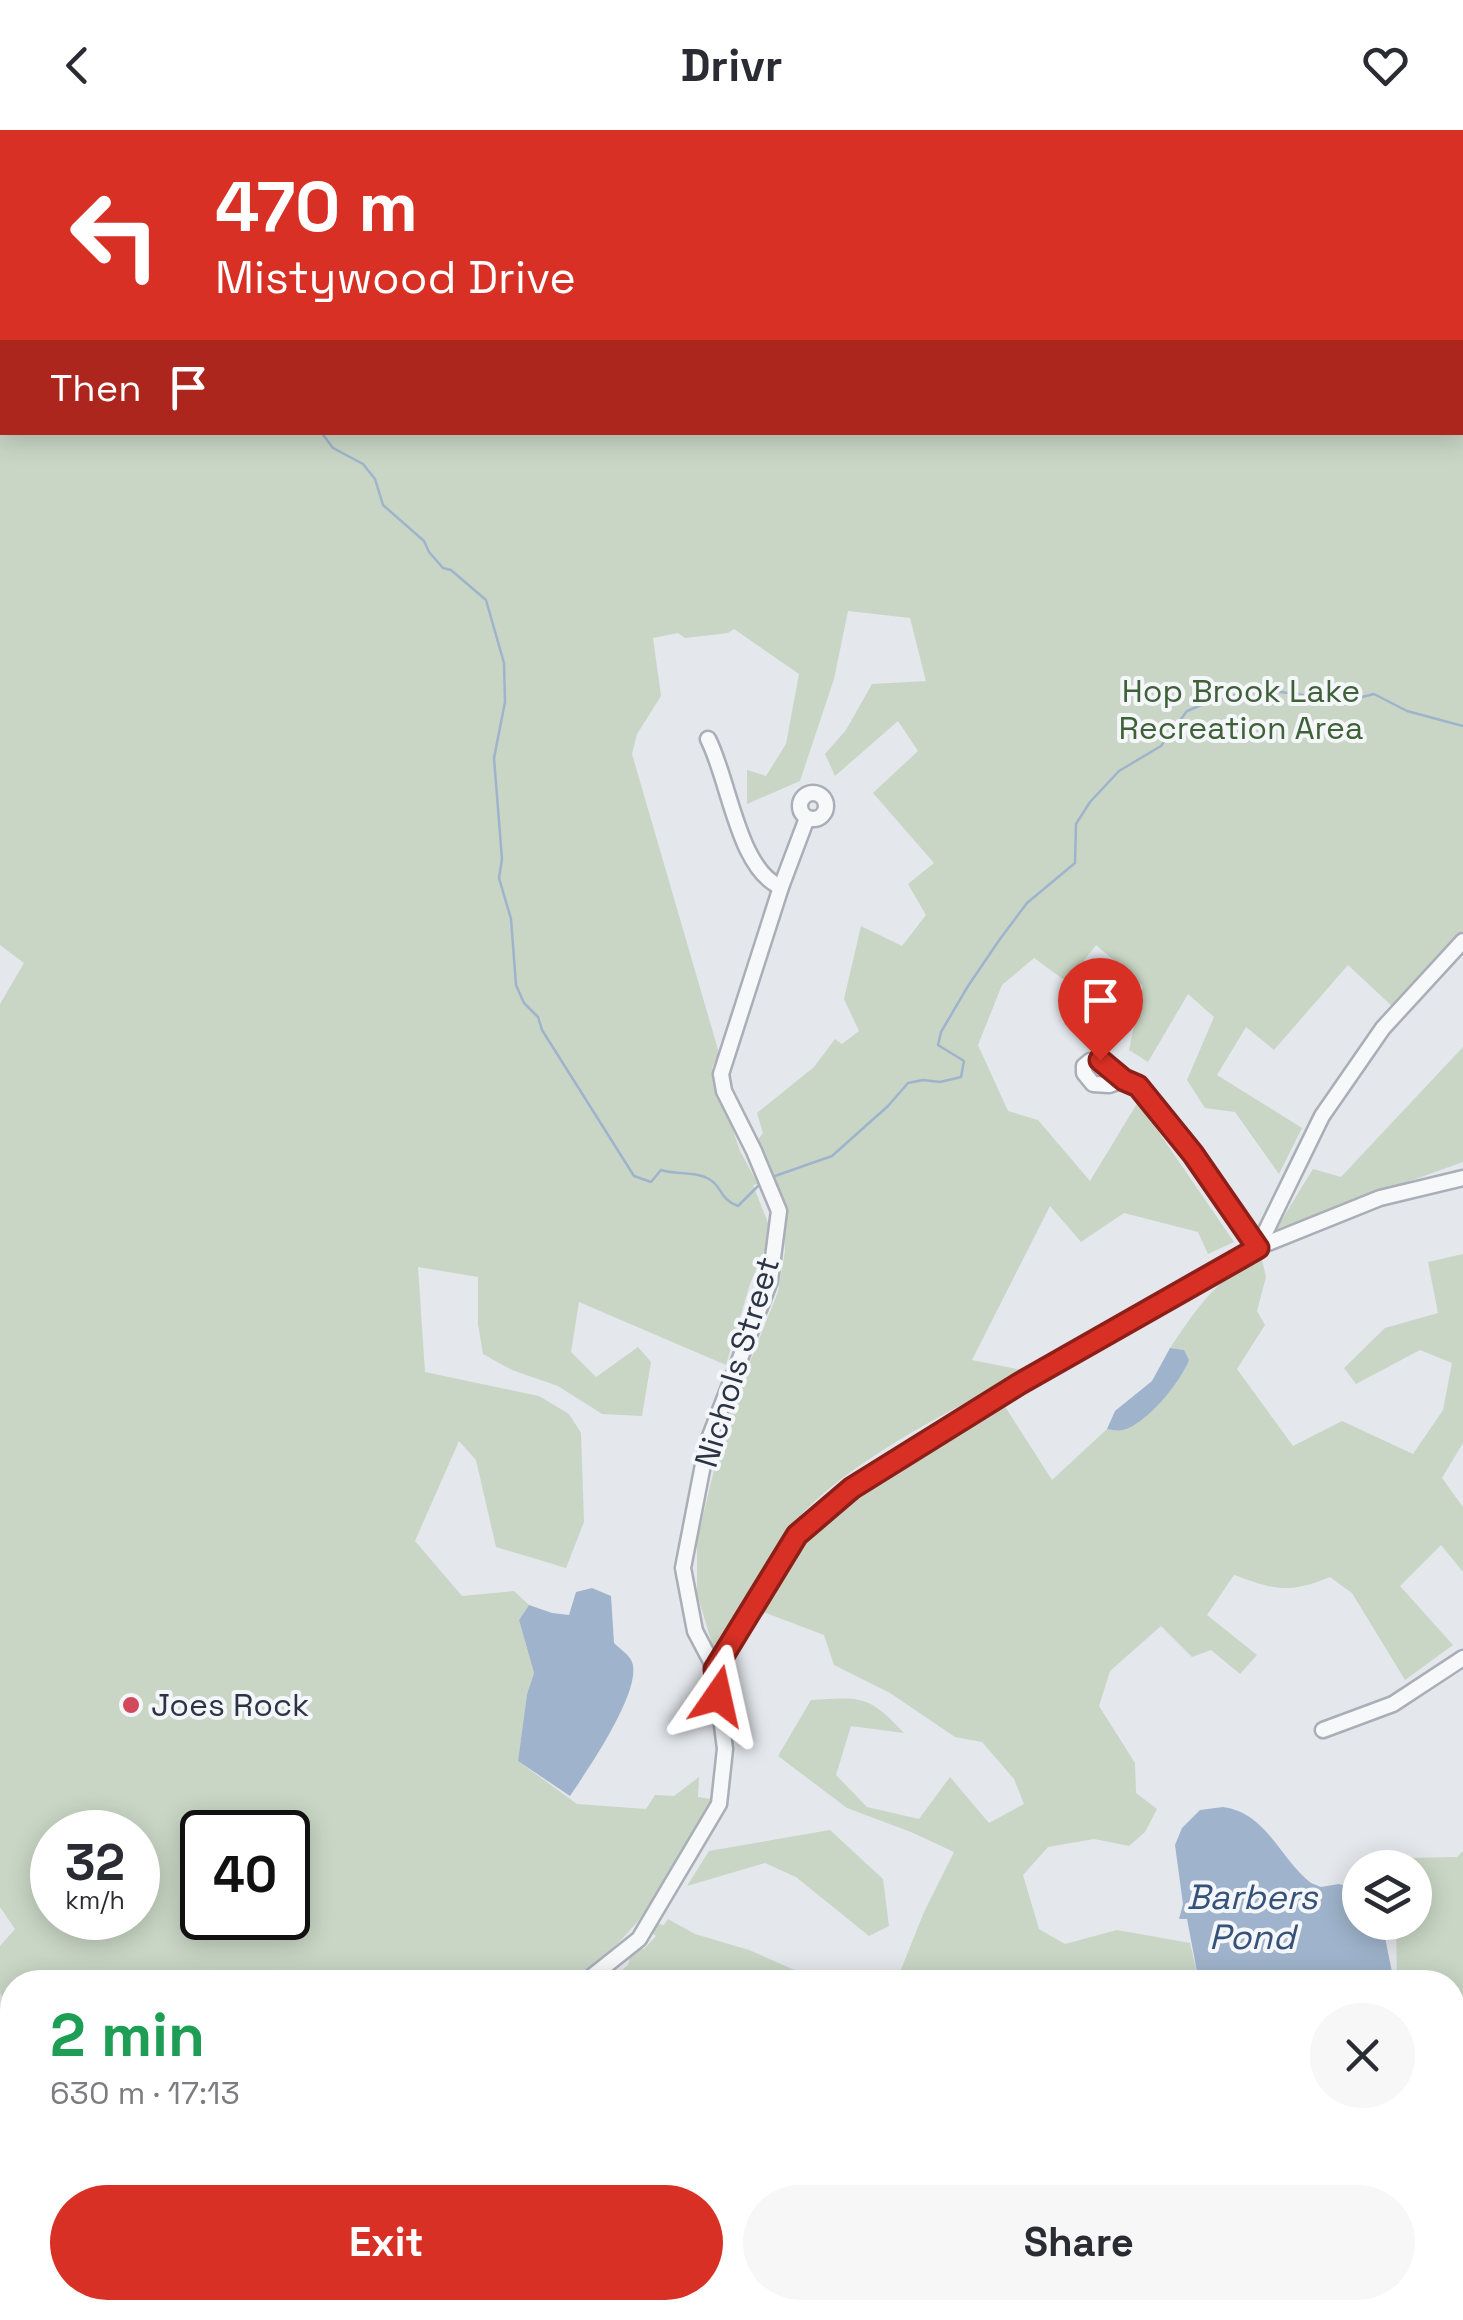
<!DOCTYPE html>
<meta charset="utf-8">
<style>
:root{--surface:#fff;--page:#f7f7f7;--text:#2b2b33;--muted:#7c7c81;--accent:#d93025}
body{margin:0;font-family:"Space Grotesk",sans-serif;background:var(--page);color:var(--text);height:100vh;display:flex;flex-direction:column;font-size:38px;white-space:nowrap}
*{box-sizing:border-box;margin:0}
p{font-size:32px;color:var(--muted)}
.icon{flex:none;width:55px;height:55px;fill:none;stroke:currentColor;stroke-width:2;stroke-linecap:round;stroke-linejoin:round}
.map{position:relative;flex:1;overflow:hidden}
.panel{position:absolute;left:0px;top:1840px;width:1465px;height:350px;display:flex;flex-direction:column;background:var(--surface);border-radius:40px 40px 0 0;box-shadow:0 5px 25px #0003}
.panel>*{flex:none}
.hud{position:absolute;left:0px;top:0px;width:1465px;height:305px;box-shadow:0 5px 25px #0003;background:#d93025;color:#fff;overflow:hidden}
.buttons{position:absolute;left:1342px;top:1720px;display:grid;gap:20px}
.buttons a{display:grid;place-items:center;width:90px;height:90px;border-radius:50%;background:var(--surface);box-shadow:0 5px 25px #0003;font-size:50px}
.speed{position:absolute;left:30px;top:1680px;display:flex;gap:20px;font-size:50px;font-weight:700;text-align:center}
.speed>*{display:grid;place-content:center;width:130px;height:130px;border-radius:50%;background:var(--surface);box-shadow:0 5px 25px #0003;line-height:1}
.speed small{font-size:25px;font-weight:400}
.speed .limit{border:5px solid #111;border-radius:15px;background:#fff;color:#111}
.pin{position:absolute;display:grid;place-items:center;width:85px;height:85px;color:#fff;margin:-102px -42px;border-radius:50% 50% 50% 0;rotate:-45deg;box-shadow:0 0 10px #0007}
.pin .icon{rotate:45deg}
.me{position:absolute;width:110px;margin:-55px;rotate:11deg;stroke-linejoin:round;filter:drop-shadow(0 0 8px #0008)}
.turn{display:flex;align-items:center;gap:35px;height:210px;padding:0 50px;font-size:45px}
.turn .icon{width:130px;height:130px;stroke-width:2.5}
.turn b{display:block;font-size:70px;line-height:85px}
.then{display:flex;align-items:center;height:95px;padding:0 50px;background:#0003;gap:20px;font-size:38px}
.round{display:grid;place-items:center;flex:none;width:105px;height:105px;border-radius:52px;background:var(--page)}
.headline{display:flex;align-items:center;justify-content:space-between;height:170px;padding:0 50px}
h1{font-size:60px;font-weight:600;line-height:75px;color:#1e9e55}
.action{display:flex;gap:20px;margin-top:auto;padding:20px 50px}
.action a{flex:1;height:115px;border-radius:60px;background:var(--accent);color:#fff;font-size:40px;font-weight:600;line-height:115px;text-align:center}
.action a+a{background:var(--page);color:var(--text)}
header{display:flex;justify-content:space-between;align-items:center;height:130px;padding:0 50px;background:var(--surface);font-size:45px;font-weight:600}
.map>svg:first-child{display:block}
.green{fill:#c9d6c5;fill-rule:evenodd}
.water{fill:#9fb4cc}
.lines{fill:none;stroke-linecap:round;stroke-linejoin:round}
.stream{stroke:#9fb4cc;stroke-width:2.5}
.minor-casing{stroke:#a9aeb7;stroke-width:19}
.minor{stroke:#f7f8fa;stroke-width:14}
.route-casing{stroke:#8d1f18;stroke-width:25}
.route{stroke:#d93025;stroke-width:18}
.poi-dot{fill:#d1495b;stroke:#f4f6f9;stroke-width:4}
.labels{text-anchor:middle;stroke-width:8;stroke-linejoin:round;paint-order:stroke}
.park-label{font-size:32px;fill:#3f6138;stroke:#f4f6f9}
.street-label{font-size:32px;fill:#2b3445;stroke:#f4f6f9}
.poi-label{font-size:32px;fill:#2b3445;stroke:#f4f6f9;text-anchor:start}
.water-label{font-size:35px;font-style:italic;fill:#34527a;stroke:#f4f6f9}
</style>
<header><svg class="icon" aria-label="back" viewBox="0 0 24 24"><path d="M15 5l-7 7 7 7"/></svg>Drivr<svg class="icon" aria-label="heart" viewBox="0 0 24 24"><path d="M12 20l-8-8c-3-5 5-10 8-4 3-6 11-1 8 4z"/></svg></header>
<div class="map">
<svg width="1463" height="2190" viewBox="0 0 1463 2190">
<rect width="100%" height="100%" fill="#e4e7ec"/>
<g class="green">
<path d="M0,0H1463V800L1393,877L1348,835L1274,920L1246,897L1217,945L1302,998L1279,1044L1235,982L1205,978L1187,950L1214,887L1188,864L1148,932L1129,920L1143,856L1096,815L1067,852L1034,828L1002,855L978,915L1008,981L1038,990L1090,1051L1138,972L1234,1112L1208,1124L1198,1102L1124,1083L1081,1112L1050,1076L972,1230L1026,1241C952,1280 846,1331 793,1394V1399L715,1523L697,1464V1411L725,1294L778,1162L785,1121L783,1074L757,1011L763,1003L757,983L814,937L835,909L842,914L859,901L844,869L861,796L902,816L926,785L908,754L934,733L873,663L918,621L898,591L835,646L825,624L846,600L872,554L926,551L910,488L848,481L834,549L800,651L747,674V640L766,646L786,614L799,544L734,499L728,503L685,508L678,503L653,508L661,566L637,604L632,624L719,923L712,938L740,1021L758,1054L753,1055L772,1103L750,1154L726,1235L579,1172L571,1222L596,1247L638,1217L651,1232L642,1286L602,1284L558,1256L512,1240L483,1224L478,1194V1147L418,1137L425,1242L539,1266L569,1284L581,1303L584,1392L566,1438L496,1417L476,1330L459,1311L415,1411L462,1466L514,1461L529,1475L519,1490L534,1543L527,1564L518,1631L577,1674L646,1679L655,1665L674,1666L699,1647L698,1667L711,1669C698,1708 648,1785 618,1813C603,1827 586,1839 570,1852H12V1879L0,1863V1816L15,1799L0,1777V874L24,833L0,815ZM2,2H1462V302H2ZM52,1702H138V1788H52ZM202,1702H288V1788H202Z"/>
<path d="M1463,917V1032L1276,1099L1313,1039L1341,1047Z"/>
<path d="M1463,1124V1313L1442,1348L1463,1377V1442L1441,1415L1400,1456L1453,1515L1405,1550L1352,1463L1330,1447C1288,1464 1276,1460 1234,1445L1207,1485L1257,1525L1240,1544L1211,1520L1192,1527L1161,1496L1110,1541L1099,1576L1135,1633L1136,1663L1157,1679L1145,1702L1129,1716L1094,1709L1048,1717L1023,1745L1039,1799L1065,1814L1117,1800L1190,1813L1199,1852H896L924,1782L954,1722L911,1702L847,1678L778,1626L811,1570C861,1567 868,1564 904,1603L851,1596L836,1645L867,1677L919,1689L950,1647L989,1693L1024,1674L1014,1649L982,1612L955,1607L890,1563L834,1535L824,1505L761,1481L806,1407L861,1362L1004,1275L1052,1350L1107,1299L1124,1300L1184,1220L1170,1218C1194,1183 1219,1142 1262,1130L1266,1147L1257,1181L1265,1195L1237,1239L1293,1316L1342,1291L1413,1324L1443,1280L1452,1233L1420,1220L1356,1254L1344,1238L1385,1198L1438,1183L1428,1132Z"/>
<path d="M830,1700L883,1749L889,1796L869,1806L796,1747L765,1733L687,1756L709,1721Z"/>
<path d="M1463,1721V2136L1452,2132V1852H1397L1396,1793L1415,1792V1738L1399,1737L1407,1728L1457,1727Z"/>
<path d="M668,1789L695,1804L749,1820L822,1852H608L628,1835L630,1826L638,1817L644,1819L656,1806L652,1803L658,1794L664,1795Z"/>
<path d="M12,1893V1946L0,1955V1908Z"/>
<path d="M308,2178H416L414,2190H300Z"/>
<path d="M1350,2178H1444L1446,2190H1367Z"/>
</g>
<g class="water">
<path d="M1170,1218L1184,1220L1189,1230C1181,1251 1147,1294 1123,1300C1118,1301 1112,1300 1107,1299L1115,1281L1152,1251Z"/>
<path d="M592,1458L611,1466L614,1513C619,1518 628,1524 631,1530C646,1556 586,1642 570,1666L518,1631L527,1564L534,1543L519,1490L529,1475L552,1483L569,1485L576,1462Z"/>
<path d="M1223,1677C1267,1683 1280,1729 1311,1753L1321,1757L1339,1754L1360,1760V1792L1382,1793L1394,1852H1199L1187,1789H1179L1183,1774L1175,1715L1182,1698L1200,1680Z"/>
</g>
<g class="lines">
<g class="stream">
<path d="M0,54L2,59"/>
<path d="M321,302L333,318L363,334L375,349L383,375L424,411L429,422L443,438L451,440L486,470L504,533L505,572L494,628L502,729L499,748L511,789L516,855L524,873L538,887L542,900L634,1046L651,1052L661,1040C676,1045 695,1041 709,1049C723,1057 719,1069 738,1076L760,1054"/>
<path d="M775,1046L832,1026L888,976L908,953L923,950L940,952L961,947L964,931L938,915L941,902L968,856L1000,809L1027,773L1075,733L1076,694L1090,672L1119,641L1161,616L1187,581L1206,573L1259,559L1346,571L1374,564L1407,581L1463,596"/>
<path d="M1405,2178L1407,2190"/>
</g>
<defs>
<g id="minor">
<path d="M708,609C729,649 738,740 781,757"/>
<circle cx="813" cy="676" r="13"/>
<path d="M1124,950L1109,955L1093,954L1084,943V936L1090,931L1100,930L1124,950L1138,956L1193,1024L1258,1117"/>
<path d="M1258,1117L1322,986L1383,898L1463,811"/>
<path d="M715,1539L695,1501L683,1438L707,1314L770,1151L779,1081L754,1021L724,961L721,944L781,757L807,688"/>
<path d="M1323,1600L1393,1574L1463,1528"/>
<path d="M585,1852L639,1809L719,1674L725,1619L715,1539L797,1405L852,1358L1019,1255L1258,1117L1380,1068L1463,1048"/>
<path d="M0,1983L12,1999"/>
<path d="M0,2126L12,2113"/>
<path d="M144,2178L153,2190"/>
<path d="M754,2178L779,2190"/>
<path d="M1104,2178L1130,2190"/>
<path d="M288,2190L295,2178"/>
<path d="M454,2190L457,2178"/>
<path d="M833,2190L837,2178"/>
</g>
</defs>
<use href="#minor" class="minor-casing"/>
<use href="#minor" class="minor"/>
</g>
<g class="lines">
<defs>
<path id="route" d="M718,1566L715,1539L797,1405L852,1358L1019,1254L1258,1118L1193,1024L1138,956L1124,950L1100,930"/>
</defs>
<use href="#route" class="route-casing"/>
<use href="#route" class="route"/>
</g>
<circle class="poi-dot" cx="131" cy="1575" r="10"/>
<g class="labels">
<g class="park-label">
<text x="1241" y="572">Hop Brook Lake<tspan x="1241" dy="37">Recreation Area</tspan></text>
</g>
<g class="street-label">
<text transform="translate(737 1232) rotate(-73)" y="11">Nichols Street</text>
</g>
<g class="poi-label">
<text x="151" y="1586">Joes Rock</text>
</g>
<g class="water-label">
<text x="1252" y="1779">Barbers<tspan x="1252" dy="40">Pond</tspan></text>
</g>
</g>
</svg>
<div class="buttons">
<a><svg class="icon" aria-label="layers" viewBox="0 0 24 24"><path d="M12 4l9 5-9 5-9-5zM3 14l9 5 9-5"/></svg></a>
</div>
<div class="speed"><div>32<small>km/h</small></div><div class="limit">40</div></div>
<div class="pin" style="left:1100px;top:930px;background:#d93025"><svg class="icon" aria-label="arrive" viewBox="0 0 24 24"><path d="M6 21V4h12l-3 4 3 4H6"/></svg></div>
<svg class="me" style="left:718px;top:1566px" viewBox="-20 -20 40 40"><path d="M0-17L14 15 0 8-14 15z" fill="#d93025" stroke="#fff" stroke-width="4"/></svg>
<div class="hud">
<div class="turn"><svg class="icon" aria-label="left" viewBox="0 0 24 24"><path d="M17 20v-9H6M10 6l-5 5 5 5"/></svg><div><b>470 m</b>Mistywood Drive</div></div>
<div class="then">Then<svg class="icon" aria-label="arrive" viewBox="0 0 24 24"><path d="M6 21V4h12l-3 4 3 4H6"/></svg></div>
</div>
<section class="panel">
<div class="headline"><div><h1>2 min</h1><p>630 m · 17:13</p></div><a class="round"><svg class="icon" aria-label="close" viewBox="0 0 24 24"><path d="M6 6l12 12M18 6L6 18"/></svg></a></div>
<div class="action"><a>Exit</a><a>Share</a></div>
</section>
</div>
